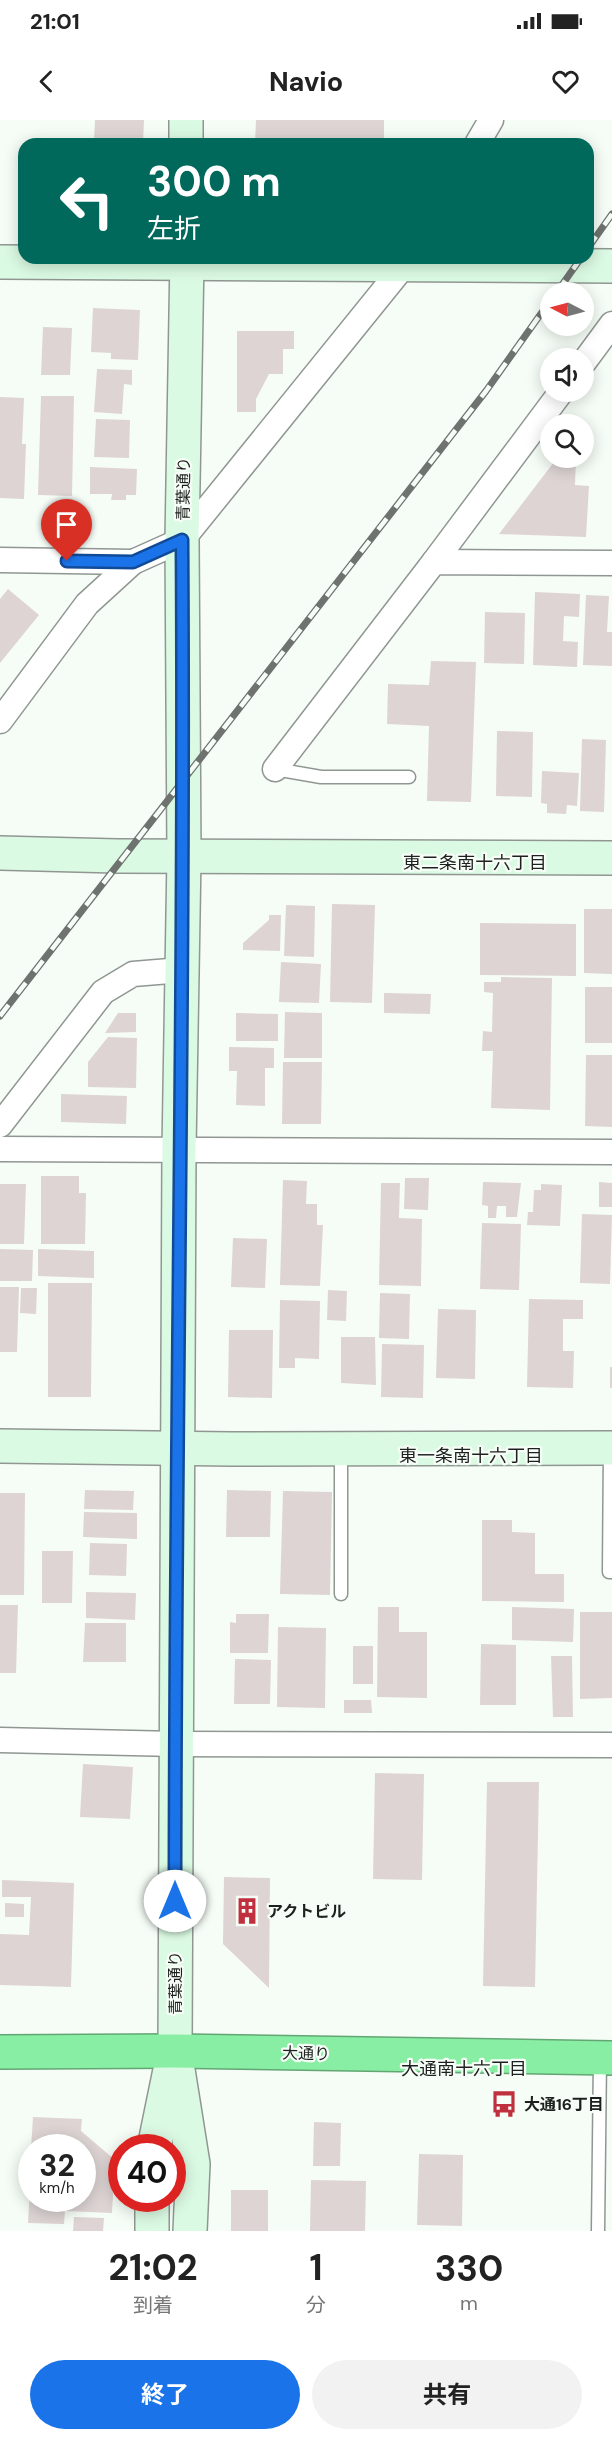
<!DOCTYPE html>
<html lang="ja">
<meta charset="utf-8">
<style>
:root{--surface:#fff;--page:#f2f2f2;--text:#222;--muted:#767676;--accent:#1a73e8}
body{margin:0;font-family:"DM Sans","Noto Sans JP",sans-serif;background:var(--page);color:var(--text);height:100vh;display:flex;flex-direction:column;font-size:22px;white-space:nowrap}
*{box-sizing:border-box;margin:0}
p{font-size:20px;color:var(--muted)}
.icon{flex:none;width:33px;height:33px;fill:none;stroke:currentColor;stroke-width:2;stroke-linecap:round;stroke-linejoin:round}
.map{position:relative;height:2111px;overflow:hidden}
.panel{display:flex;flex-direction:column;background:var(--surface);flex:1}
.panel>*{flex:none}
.banner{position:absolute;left:18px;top:18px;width:576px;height:126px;border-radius:18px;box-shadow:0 3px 15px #0003;background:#00695c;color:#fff;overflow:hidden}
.needle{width:39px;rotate:276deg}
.tools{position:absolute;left:540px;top:162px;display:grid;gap:12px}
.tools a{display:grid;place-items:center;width:54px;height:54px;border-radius:50%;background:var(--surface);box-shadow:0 3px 15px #0003;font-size:30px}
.speed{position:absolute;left:18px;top:2014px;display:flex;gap:12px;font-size:30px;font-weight:700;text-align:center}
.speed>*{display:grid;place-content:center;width:78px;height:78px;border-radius:50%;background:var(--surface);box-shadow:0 3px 15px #0003;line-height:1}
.speed small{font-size:15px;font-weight:400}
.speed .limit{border:9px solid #d22;background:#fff;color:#111}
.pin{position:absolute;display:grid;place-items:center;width:51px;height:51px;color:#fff;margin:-62px -26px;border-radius:50% 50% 50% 0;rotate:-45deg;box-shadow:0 0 6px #0007}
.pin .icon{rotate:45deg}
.me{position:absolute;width:66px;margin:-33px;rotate:0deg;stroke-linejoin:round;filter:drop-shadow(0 0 4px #0008)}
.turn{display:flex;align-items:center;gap:21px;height:126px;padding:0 30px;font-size:27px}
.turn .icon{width:78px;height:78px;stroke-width:2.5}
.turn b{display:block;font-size:42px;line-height:51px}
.eta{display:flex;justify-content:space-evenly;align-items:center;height:102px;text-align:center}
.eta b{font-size:36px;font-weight:700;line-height:42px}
.button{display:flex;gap:12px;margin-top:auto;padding:12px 30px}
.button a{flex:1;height:69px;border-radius:36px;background:var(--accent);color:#fff;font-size:24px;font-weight:700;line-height:69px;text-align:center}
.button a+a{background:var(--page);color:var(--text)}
.status{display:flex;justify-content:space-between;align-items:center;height:42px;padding:0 30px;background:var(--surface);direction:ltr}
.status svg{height:16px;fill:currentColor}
header{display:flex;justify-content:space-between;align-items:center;height:78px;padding:0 30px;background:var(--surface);font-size:27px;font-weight:700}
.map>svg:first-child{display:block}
.building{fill:#ded4d4}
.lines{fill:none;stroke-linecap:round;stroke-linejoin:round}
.lane-casing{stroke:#909792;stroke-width:15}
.street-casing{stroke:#909792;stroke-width:27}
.secondary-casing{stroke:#909792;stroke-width:36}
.highway-casing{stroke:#63a674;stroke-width:36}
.lane{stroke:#fff;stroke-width:12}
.street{stroke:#fff;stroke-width:24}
.secondary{stroke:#dbfae3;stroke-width:33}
.highway{stroke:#88eea3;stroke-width:33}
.rail-casing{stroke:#6f7370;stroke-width:7}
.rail{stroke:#f6fdf7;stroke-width:4.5;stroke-dasharray:14;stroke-linecap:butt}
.route-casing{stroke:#114b97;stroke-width:15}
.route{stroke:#1a73e8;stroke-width:10}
.labels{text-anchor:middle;stroke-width:4.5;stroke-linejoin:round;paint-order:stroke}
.street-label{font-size:16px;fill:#1d201e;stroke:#f6fdf7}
.poi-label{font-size:16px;font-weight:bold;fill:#1d201e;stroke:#f6fdf7;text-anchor:start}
.neighbourhood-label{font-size:18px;fill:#1d201e;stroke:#f6fdf7}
</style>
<div class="status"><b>21:01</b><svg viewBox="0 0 49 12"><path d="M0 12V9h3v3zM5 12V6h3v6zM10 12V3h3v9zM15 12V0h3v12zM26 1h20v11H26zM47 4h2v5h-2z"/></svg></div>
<header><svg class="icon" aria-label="back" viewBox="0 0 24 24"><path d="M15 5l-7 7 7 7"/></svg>Navio<svg class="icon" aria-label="heart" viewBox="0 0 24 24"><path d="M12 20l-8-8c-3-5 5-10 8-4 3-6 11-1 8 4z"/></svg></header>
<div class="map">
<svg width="612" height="2111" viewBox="0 0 612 2111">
<rect width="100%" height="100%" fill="#f6fdf7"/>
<g class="building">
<path d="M95,0H144L143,24L94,22Z"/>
<path d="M256,0H384V24H255Z"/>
<path d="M93,188L140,190L138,240L111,239V233L91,232Z"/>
<path d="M43,207L72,208L70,255H41Z"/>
<path d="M237,211H294V229H283V254H269L256,279V292H237Z"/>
<path d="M97,249L132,250V265L124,264L122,294L94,292Z"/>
<path d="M41,276H74L72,376L38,375Z"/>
<path d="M0,277L24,278L22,324H26L24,379L0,378Z"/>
<path d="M96,299L130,300L129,338L94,337Z"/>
<path d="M557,338H576L575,365L589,366L586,417L499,414Z"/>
<path d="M90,347L137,349L136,375H126V380H111L112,374H90Z"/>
<path d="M8,469L39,495L0,543V479Z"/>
<path d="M535,472L580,474L579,497L564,496L563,521L578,522L577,547L533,545Z"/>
<path d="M586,475L609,476L607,512H612V546L583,545Z"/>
<path d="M485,492L525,493L524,544L484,543Z"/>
<path d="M431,541L476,542L471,682L427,681L429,606L387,604L388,564L429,565Z"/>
<path d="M497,611L533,612L532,677L496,676Z"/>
<path d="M582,619L606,620L604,692L580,691Z"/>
<path d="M542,651L579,653L577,686L567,685L566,694L547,693V684L541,683Z"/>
<path d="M332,784L375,785L372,883L330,882Z"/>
<path d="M286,785L315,786L314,837L284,836Z"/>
<path d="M584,789H612V854L584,853Z"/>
<path d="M269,795H281L280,831L243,830V823L269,800Z"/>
<path d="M480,803L576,804V856L480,855Z"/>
<path d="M281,842L321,844L319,883L279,882Z"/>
<path d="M501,857L552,858L550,990L491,988L493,931H482L483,911L492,912L493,873L484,872V862H501Z"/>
<rect x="585" y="867" width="27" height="56"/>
<path d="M384,873L431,874L430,894L384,893Z"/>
<path d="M285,892L322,893V938H284Z"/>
<path d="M118,893H136V912L105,913Z"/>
<path d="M236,893L278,894V921H236Z"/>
<path d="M108,917L137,918L136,968L88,967V942Z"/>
<path d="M229,927L274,928V948H265V986L236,985L237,951H229Z"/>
<path d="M586,935H612V1007L585,1006Z"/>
<path d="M283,942H322L321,1004H282Z"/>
<path d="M61,974L127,976L126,1004L61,1002Z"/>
<path d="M41,1056H79V1073H86L85,1124H41Z"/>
<path d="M405,1058H429L428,1090L404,1089Z"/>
<path d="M283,1060L307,1061L306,1084H317V1105H323L320,1166L280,1165Z"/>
<path d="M483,1062L521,1063L517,1097H506V1086H497L496,1098H488V1086L482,1085Z"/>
<path d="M599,1062L612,1063V1087H599Z"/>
<path d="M381,1063H400L399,1098L422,1099L421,1166L379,1165Z"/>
<path d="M0,1064H26L24,1124H0Z"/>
<path d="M541,1064L562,1065L560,1106L527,1105L528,1092H533L534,1070H541Z"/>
<path d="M582,1094L612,1095L610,1164L580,1163Z"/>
<path d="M482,1103L521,1104L519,1170L480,1169Z"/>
<path d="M233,1118L267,1119L265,1168L231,1167Z"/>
<path d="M0,1129L33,1130L32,1161H0Z"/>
<path d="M38,1129L94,1131V1158L38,1156Z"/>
<path d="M48,1163H92L91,1277H48Z"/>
<path d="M0,1167H19L17,1232H0Z"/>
<path d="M21,1168H37L36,1194L20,1193Z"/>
<path d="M328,1170L347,1171L346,1201L327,1200Z"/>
<path d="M380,1173L410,1174L409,1219L379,1218Z"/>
<path d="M529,1179L583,1180V1199H563V1231H574L573,1268L527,1267Z"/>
<path d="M280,1180L320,1181L319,1239L295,1238V1248H279Z"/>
<path d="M438,1189L476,1190L475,1259L436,1258Z"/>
<path d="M229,1210H273L272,1278L228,1277Z"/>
<path d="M341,1217H375L376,1265L341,1263Z"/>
<path d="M382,1224L424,1225L423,1278L381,1277Z"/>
<rect x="610" y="1247" width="2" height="21"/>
<path d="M85,1370L134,1371L133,1390L84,1389Z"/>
<path d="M227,1370L271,1371L270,1417H226Z"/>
<path d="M283,1371L332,1372L330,1475L280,1474Z"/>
<path d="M0,1373H25L24,1475H0Z"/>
<path d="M84,1392L137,1393V1419L83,1417Z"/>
<path d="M482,1400H512V1412L535,1413V1454H564V1482L482,1481Z"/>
<path d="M90,1423L127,1424L126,1456L89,1455Z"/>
<path d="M42,1431H73L72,1483H42Z"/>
<path d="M86,1472L136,1473L135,1500L86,1498Z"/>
<path d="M0,1485H18L16,1553H0Z"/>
<path d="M378,1487H399V1512H427V1578L377,1577Z"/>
<path d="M512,1487L574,1489L573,1522L512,1520Z"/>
<path d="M580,1492H612V1578L580,1579Z"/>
<path d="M236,1494H269L268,1533H230V1502L236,1503Z"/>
<path d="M85,1503H126V1542H83Z"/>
<path d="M278,1507L326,1508L325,1588L277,1587Z"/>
<path d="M481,1524L516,1525V1585H480Z"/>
<rect x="353" y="1526" width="20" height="38"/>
<path d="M551,1536H572L573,1597H553Z"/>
<path d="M235,1539L271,1540L270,1584H234Z"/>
<path d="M344,1580H371L372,1593H344Z"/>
<path d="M83,1644L133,1647L130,1699L80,1697Z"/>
<path d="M375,1653L424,1654L422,1760L373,1759Z"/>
<path d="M487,1662H539L535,1867L483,1866Z"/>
<path d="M224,1757L270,1758L269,1868L223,1824Z"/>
<path d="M2,1760L74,1763L71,1867L0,1865V1814L29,1815L31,1777H2Z"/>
<path d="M5,1783L24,1784V1797H5Z"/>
<path d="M33,1997L82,1999L81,2011L115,2040L112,2093L65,2091L64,2104L28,2103L30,2067L32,2079H82V2028H31Z"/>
<path d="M314,2002L341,2003L340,2046H313Z"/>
<path d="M419,2034L463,2035L462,2106L417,2105Z"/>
<path d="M311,2060L366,2061L365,2111H310Z"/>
<rect x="231" y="2070" width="37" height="41"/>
<path d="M74,2097L104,2098L103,2111H73Z"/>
</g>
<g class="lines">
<defs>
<g id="lane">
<path d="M275,649L321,657H409"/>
<path d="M610,1329L609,1452H612"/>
<path d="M341,1331V1474"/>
<path d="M598,2111L600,1938"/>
</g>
<g id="street">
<path d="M477,24L491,0"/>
<path d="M584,242L612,204"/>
<path d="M0,440L133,442"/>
<path d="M434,442L561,272"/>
<path d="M0,601L87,484L133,442L182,420L410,138"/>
<path d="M275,649L434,442L612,443"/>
<path d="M0,1005L103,872L133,854L182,850"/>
<path d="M0,1029L612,1032"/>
<path d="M0,1620L176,1624L612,1625"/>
</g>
<g id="secondary">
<path d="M186,0V24"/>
<path d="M187,138L182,420L184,736L179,1029L175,1931L193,2044L190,2111"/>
<path d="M0,142L612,146"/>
<path d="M0,733L117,736L612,738"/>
<path d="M0,1326L231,1329L612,1328"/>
<path d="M154,2028L170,1950"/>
<path d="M152,2079V2111"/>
</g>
<path id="highway" d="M0,1932L175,1931L612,1938"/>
</defs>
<use href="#lane" class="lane-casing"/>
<use href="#street" class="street-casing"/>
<use href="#secondary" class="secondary-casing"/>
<use href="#highway" class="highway-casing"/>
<use href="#lane" class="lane"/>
<use href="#street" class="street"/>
<use href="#secondary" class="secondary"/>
<use href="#highway" class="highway"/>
<defs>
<g id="rail">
<path d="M588,128L612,94"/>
<path d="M557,172L581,138"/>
<path d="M0,896L486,271L550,181"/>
</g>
</defs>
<use href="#rail" class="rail-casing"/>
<use href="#rail" class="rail"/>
</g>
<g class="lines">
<defs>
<path id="route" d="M67,441L133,442L182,420C185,874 175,1327 175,1781"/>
</defs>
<use href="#route" class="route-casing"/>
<use href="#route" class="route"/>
</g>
<defs>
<symbol id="building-bare" viewBox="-9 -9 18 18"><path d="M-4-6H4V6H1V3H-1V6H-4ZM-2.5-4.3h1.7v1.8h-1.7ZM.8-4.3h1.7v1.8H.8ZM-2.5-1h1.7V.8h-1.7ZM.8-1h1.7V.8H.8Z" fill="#c02f3e" stroke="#f6fdf7" stroke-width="2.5" paint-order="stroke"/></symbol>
<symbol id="bus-bare" viewBox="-9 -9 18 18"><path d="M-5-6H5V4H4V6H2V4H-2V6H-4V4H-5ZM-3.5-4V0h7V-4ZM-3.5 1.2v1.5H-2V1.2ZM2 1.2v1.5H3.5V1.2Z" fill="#c02f3e" stroke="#f6fdf7" stroke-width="2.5" paint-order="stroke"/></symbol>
</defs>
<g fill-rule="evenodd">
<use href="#building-bare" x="228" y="1772" width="38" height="38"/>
<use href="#bus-bare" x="485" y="1965" width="38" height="38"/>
</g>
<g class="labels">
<g class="street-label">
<text transform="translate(183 369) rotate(-89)" y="6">青葉通り</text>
<text transform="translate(175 1863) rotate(-90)" y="6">青葉通り</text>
<text transform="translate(306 1933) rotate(1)" y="6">大通り</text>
</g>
<g class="poi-label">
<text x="267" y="1797">アクトビル</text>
<text x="524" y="1990">大通16丁目</text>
</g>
<g class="neighbourhood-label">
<text x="475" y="749">東二条南十六丁目</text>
<text x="471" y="1342">東一条南十六丁目</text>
<text x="464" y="1955">大通南十六丁目</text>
</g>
</g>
</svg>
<div class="tools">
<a><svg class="needle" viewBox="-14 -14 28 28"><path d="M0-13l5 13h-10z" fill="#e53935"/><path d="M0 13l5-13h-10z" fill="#767676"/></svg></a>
<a><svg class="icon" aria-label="sound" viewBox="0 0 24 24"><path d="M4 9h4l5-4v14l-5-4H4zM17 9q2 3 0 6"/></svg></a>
<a><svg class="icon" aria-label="search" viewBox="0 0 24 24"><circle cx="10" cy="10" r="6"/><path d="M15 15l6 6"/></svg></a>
</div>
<div class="speed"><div>32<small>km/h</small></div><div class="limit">40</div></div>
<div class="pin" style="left:67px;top:441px;background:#d93025"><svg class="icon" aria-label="arrive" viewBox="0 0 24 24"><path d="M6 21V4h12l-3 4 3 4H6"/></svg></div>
<svg class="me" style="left:175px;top:1781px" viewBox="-20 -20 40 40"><circle r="19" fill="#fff"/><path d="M0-13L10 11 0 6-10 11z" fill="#1a73e8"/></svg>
<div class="banner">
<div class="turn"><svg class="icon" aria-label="left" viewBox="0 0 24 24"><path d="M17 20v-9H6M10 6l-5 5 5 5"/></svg><div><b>300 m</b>左折</div></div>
</div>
</div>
<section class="panel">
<div class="eta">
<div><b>21:02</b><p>到着</p></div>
<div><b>1</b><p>分</p></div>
<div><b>330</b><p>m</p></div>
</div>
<div class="button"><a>終了</a><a>共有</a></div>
</section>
